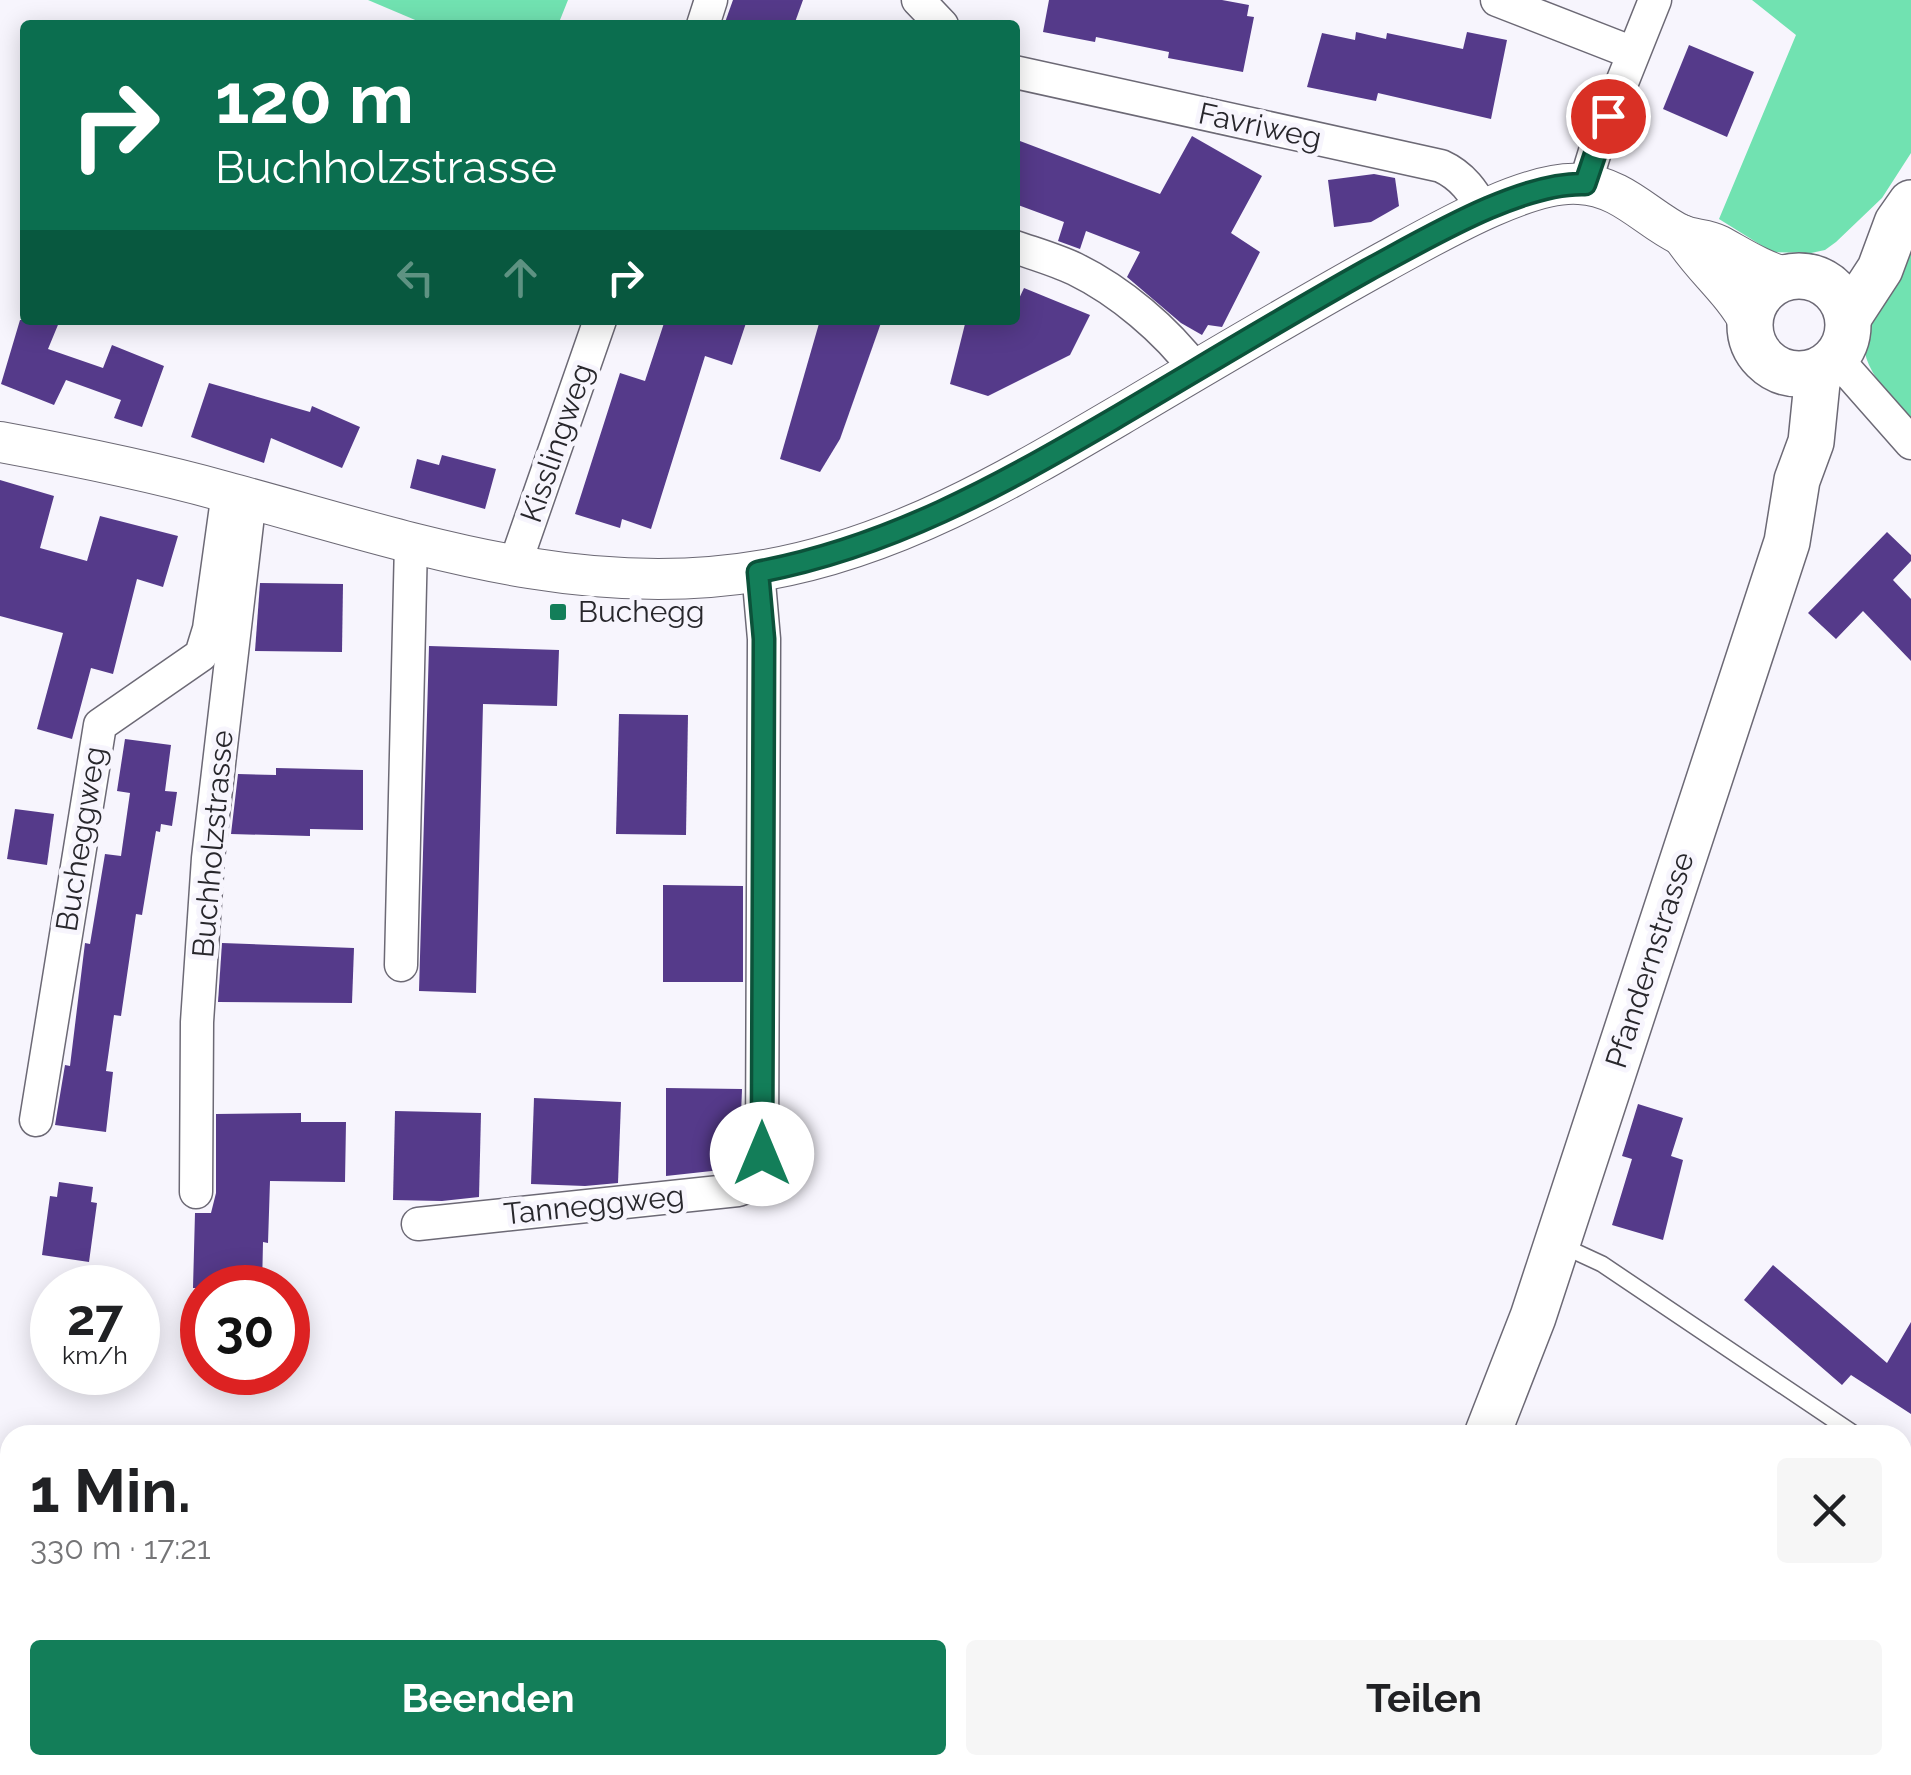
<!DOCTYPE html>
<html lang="de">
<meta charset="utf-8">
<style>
:root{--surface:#fff;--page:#f6f6f6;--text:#202124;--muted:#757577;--accent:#137e59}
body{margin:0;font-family:Raleway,sans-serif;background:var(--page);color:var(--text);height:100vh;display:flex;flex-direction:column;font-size:38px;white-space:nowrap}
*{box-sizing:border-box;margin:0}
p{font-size:32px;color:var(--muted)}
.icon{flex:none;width:55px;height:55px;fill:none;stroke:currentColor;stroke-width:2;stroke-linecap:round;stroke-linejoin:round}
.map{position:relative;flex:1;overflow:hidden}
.panel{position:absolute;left:0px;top:1425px;width:1912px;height:350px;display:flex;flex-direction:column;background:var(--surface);border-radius:30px 30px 0 0;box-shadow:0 5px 25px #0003}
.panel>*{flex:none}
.banner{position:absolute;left:20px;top:20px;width:1000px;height:305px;border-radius:10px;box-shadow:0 5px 25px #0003;background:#0b6e4f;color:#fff;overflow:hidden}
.speed{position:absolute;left:30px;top:1265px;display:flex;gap:20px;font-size:50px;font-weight:700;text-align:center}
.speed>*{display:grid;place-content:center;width:130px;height:130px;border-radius:50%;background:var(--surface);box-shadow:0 5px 25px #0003;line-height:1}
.speed small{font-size:25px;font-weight:400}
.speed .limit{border:15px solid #d22;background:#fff;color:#111}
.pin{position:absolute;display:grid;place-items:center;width:85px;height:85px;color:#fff;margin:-42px;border:5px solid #fff;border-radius:50%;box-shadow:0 2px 10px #0007}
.me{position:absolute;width:110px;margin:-55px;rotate:0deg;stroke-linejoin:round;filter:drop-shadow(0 0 8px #0008)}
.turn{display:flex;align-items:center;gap:35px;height:210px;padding:0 30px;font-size:45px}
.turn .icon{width:130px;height:130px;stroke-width:2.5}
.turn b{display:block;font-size:70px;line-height:85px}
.lanes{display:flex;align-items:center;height:95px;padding:0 30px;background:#0003;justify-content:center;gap:50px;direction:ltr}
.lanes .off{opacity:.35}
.round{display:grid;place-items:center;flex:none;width:105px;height:105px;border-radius:10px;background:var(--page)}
.overview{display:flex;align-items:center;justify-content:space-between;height:170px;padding:0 30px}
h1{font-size:60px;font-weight:700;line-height:75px}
.cta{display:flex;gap:20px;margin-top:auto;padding:20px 30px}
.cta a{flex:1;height:115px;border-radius:10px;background:var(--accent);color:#fff;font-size:40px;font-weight:700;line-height:115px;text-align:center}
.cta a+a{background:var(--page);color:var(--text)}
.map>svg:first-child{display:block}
.green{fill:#71e2b1}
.building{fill:#553a8a}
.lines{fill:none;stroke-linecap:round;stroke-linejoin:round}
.service-casing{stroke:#6c6975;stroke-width:18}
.minor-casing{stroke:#6c6975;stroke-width:35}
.tertiary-casing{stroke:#6c6975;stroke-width:42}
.secondary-casing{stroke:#6c6975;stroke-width:48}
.service{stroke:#fff;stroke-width:15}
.minor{stroke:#fff;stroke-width:32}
.tertiary{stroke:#fff;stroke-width:40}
.secondary{stroke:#fff;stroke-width:45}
.route-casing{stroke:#0c523a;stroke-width:25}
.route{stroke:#137e59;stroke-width:18}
.poi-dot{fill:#137e59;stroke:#f7f5fd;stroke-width:4}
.labels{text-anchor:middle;stroke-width:10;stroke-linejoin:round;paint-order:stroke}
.street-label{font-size:30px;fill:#28272c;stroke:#f7f5fd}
.poi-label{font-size:30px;fill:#28272c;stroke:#f7f5fd;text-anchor:start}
</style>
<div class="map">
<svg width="1911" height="1775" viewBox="0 0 1911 1775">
<rect width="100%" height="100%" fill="#f7f5fd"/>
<g class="green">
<path d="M368,0H568L558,25H427Z"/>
<path d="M1752,0H1911V153L1882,198L1836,242L1825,250L1811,253L1772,252L1719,219L1796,35Z"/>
<path d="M1911,244V422C1897,404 1878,385 1869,365C1849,321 1889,279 1911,244Z"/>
</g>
<g class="building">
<path d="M733,0H803L794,25H724Z"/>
<path d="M1049,0H1222L1249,5L1247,16L1254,17L1243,72L1168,58L1169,52L1096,37L1095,42L1043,32Z"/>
<path d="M1356,32L1386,39L1387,33L1463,49L1467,32L1507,40L1491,119L1378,93L1376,101L1307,87L1322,33L1355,40Z"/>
<path d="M1689,45L1754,72L1727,137L1663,109Z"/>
<path d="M1192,136L1262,176L1231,233L1260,252L1222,327L1208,325L1202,335L1181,323L1127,277L1140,252L1086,231L1080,249L1058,241L1064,222L1015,204V139L1160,194Z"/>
<path d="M1374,174L1395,178L1399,206L1371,222L1334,227L1328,180Z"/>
<path d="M1024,288L1090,315L1070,355L988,396L950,384L966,320H1015V307Z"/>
<path d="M20,320H60L48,349L103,368L112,345L164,366L142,427L114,418L121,400L66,380L54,405L1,384Z"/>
<path d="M665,320H747L732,365L705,356L651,529L622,519L620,528L575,514L620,373L645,381Z"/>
<path d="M820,320H882L840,439L820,472L780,459Z"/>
<path d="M209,383L310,412L312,406L360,427L342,468L271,438L264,463L191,437Z"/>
<path d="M442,455L496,469L485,509L410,488L417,459L439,465Z"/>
<path d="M0,480L54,496L40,548L87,561L100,516L178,536L163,587L137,579L113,674L91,668L72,739L37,729L63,633L0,616Z"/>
<path d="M1887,532L1911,555V561L1893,580L1911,599V661L1863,611L1836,639L1808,613Z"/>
<path d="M260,583L343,584L342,652L255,651Z"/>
<path d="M429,646L559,650L557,706L483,704L476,993L419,991Z"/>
<path d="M619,714L688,715L686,835L616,834Z"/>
<path d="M125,739L171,745L165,791L177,792L172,826L161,824L160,832L156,831L142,915L136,914L121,1016L114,1015L106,1071L113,1072L106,1132L55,1125L65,1065L70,1066L85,943L90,944L105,854L121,856L130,793L117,791Z"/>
<path d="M276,768L363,770V830L310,829V836L231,834L238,774L276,775Z"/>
<path d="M15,809L54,814L47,865L7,859Z"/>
<path d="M663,885L743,886V982H663Z"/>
<path d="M222,943L354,948L352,1003L218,1002Z"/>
<path d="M666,1088L742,1089L739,1168L666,1176Z"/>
<path d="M534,1098L621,1102L618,1183L585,1186L531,1184Z"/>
<path d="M1638,1104L1683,1118L1671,1156L1683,1160L1663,1240L1612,1225L1632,1159L1622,1156Z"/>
<path d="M395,1111L481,1113L479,1197L442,1201L393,1200Z"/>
<path d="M301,1113V1122H346L345,1182L270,1181L268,1243L263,1242L262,1288H193L195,1213H211L216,1193V1114Z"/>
<path d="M59,1182L93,1187L91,1202L97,1203L89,1262L42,1255L50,1196L57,1197Z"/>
<path d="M1773,1265L1887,1363L1911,1322V1414L1851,1375L1842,1385L1744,1300Z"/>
</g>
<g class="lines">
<defs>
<g id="service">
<path d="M1561,1245L1602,1264L1856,1435"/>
<path d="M1902,1467L1911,1472"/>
</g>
<g id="minor">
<path d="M918,0L942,25"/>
<path d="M1497,0L1633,53"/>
<path d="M703,25L711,0"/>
<path d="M1015,72L1441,166C1463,176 1473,192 1485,212"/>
<path d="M1585,184L1597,145L1655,0"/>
<path d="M1015,247C1035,254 1056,260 1075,269C1120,291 1166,330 1196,370"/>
<path d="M1836,358L1911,443"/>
<path d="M514,567L600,320"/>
<path d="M401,965L411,543"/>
<path d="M36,1120L100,725L201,655L209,629L228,492"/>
<path d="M196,1192L197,1022L208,858L250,498"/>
<path d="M418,1224L738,1190L757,1183L762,1154L764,639L758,571"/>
</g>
<g id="tertiary">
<path d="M1682,235C1703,268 1732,289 1750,323"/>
<path d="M0,442C76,456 151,471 226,492C405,540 578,603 765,570C897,547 1011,479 1125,412C1211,361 1297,310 1384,262C1432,236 1526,180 1579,184C1622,186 1646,218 1681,235C1693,240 1707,239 1718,245C1742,258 1761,271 1788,278"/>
</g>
<g id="secondary">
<circle cx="1799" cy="325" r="49"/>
<path d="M1848,318L1880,269L1897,223L1911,203"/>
<path d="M1487,1435L1533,1317L1787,542L1797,480L1811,442L1817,383L1822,369"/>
<path d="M1317,1775L1322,1765"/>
</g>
</defs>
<use href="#service" class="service-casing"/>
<use href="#minor" class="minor-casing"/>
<use href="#tertiary" class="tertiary-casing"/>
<use href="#secondary" class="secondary-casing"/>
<use href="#service" class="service"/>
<use href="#minor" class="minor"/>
<use href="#tertiary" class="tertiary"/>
<use href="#secondary" class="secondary"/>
</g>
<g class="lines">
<defs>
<path id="route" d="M762,1154L764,639L758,572C890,547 997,487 1112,420C1197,370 1282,318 1368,270C1426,239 1520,182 1585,184L1608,116"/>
</defs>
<use href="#route" class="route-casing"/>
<use href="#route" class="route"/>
</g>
<rect class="poi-dot" x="548" y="602" width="20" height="20" rx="5"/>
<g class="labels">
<g class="street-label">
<text transform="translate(1260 126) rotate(12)" y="10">Favriweg</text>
<text transform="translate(557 443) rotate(-71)" y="10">Kisslingweg</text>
<text transform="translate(81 839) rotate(-81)" y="10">Bucheggweg</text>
<text transform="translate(213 844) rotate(-85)" y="10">Buchholzstrasse</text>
<text transform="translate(1650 960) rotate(-72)" y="10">Pfandernstrasse</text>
<text transform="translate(594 1205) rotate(-6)" y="10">Tanneggweg</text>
</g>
<g class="poi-label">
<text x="578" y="622">Buchegg</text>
</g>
</g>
</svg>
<div class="speed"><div>27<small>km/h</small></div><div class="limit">30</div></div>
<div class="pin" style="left:1608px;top:116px;background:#d93025"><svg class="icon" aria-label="arrive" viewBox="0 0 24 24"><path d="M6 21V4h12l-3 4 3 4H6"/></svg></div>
<svg class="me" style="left:762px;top:1154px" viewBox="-20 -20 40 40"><circle r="19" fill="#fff"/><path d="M0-13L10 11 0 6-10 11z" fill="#137e59"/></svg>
<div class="banner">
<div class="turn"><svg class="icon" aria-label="right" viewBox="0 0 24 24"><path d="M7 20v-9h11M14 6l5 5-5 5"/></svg><div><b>120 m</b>Buchholzstrasse</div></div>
<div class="lanes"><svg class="icon off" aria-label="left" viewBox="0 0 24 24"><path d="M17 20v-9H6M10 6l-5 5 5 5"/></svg><svg class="icon off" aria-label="ahead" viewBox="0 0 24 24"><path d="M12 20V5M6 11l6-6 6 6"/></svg><svg class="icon" aria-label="right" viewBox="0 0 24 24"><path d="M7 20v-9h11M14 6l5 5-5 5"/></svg></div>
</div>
<section class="panel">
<div class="overview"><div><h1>1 Min.</h1><p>330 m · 17:21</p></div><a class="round"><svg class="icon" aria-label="close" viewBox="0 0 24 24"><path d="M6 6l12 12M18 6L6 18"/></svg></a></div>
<div class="cta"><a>Beenden</a><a>Teilen</a></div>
</section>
</div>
